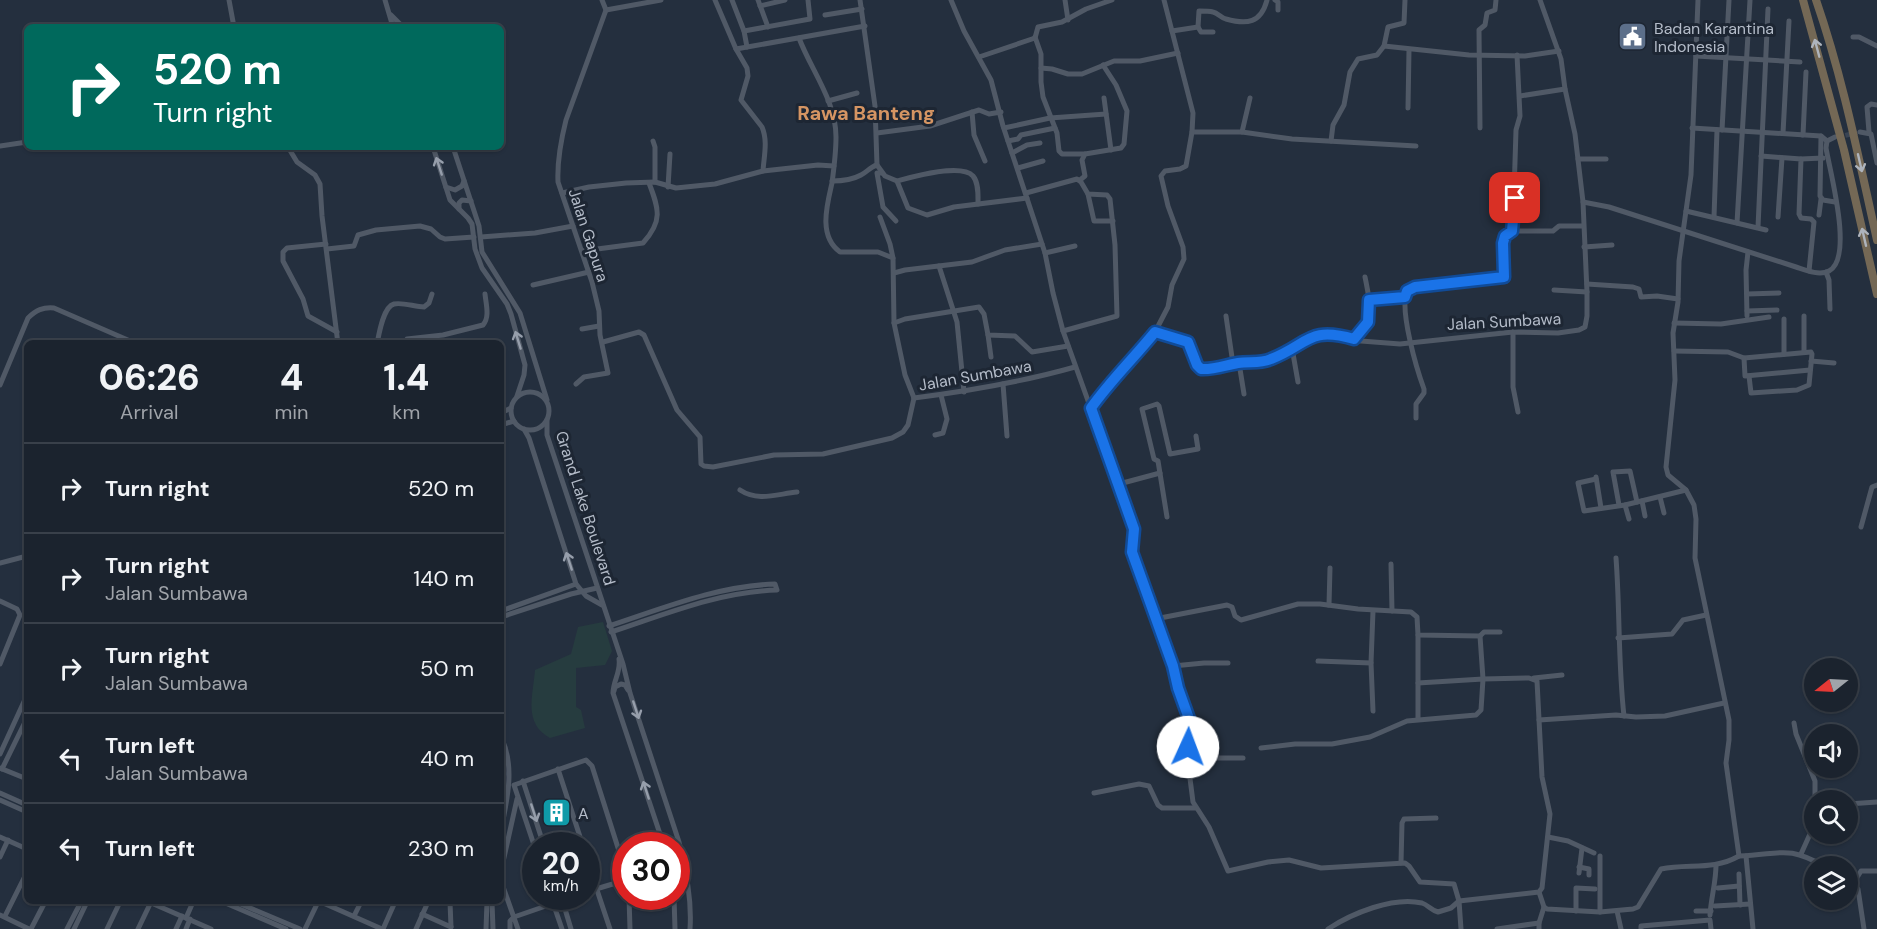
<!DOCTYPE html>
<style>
:root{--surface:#1b232e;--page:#282f3a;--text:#f1f3f6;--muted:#a0a4aa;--line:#39404a}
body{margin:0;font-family:"DM Sans",sans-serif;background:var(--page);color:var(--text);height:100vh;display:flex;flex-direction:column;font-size:22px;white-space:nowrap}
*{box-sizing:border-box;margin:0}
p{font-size:20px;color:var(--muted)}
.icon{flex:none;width:33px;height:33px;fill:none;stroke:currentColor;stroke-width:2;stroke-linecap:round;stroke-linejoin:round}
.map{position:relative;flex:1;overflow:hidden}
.sheet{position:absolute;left:24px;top:340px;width:480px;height:564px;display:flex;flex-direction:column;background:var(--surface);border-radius:9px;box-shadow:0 2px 4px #0004,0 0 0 2px var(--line)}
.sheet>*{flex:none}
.hud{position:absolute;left:24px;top:24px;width:480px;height:126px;border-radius:9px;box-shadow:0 2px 4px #0004,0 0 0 2px var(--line);background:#00695c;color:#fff;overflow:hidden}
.needle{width:39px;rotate:252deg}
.buttons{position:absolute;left:1804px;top:658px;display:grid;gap:12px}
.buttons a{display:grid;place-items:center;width:54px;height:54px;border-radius:50%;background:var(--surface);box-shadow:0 2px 4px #0004,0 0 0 2px var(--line);font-size:30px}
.speed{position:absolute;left:522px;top:832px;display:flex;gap:12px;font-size:30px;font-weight:700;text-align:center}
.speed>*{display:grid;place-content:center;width:78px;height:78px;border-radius:50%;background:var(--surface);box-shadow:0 2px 4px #0004,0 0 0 2px var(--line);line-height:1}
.speed small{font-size:15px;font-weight:400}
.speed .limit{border:9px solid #d22;background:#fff;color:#111}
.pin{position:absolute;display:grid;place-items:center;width:51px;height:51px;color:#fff;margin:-26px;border-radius:12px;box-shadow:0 3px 9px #0006}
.me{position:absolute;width:66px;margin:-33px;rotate:2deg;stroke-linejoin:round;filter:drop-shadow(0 0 4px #0008)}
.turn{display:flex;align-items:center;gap:21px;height:126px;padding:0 30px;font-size:27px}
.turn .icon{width:78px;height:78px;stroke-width:2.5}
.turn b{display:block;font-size:42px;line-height:51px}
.eta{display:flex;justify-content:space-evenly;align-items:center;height:102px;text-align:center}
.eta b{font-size:36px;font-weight:800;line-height:42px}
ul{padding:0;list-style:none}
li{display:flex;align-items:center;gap:18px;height:90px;padding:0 30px;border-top:2px solid var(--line)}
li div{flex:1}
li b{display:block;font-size:22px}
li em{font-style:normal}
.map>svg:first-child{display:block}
.green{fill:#263c3f}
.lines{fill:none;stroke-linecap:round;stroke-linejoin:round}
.minor-tunnel{stroke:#3a4453;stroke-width:5;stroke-dasharray:5 2.5;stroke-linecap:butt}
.minor{stroke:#505966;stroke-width:5}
.highway{stroke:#746855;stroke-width:8}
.oneway{stroke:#aeb4bd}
.oneway2{stroke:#969eab}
.route-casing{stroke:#114b97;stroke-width:15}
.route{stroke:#1a73e8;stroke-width:10}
.labels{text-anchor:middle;stroke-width:6;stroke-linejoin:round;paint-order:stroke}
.poi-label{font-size:16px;fill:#b4bcc9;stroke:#1d2633;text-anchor:start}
.street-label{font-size:16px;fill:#b4bcc9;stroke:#1d2633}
.quarter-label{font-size:20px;font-weight:bold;fill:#d59563;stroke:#1d2633}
</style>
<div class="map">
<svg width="1877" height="929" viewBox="0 0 1877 929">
<rect width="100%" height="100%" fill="#242f3e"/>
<path class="green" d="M603,622L612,651L605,665L576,668V707L581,710L585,728L550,738C523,723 533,696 535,670L571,654L578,627Z"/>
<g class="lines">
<path class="minor-tunnel" d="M1838,137L1860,132"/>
<g class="minor">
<path d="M229,0L234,27"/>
<path d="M385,0L393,27"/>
<path d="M715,0L736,49L865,26"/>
<path d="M732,0L744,31L747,47"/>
<path d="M758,0L768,27"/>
<path d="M860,0L875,106L877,165"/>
<path d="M951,0L964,31L991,80L1003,126L1045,253L1053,293L1063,331L1134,529L1132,552L1173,666L1178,688L1192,727V739L1187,755L1193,802L1209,827L1228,871L1268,862L1289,860L1321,868L1405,863L1409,866L1420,882L1454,884L1459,901L1461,929"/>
<path d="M1065,0L1068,20"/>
<path d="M1275,0L1278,2V10"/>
<path d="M1698,0L1691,175L1679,261L1678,302L1673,333L1675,380L1666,467L1668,475L1686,490L1694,505L1696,519L1695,558L1729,720V740L1726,763L1739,856C1781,855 1785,844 1826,867"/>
<path d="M760,6L785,0"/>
<path d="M606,10L661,0"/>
<path d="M391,15L403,27"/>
<path d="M825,15L862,9"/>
<path d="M1198,27L1199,11C1203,11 1209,11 1213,12C1218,13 1221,18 1226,19C1247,25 1261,23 1267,0"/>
<path d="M744,31L810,19L808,0"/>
<path d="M1172,31L1198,27L1201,32H1213"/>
<path d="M1035,37L1041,54V82L1043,97L1057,133L1059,151L1062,154H1085"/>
<path d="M1853,37H1859L1877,46"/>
<path d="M799,38C811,70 836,101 836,137C836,152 834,168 832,183C827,205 818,236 840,252H878L893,258L894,323L905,375L914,398"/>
<path d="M1384,46L1388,27L1404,23L1405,0"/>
<path d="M736,49L747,68L748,76L741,100L762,127C768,141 764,156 763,171"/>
<path d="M1696,56L1800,62"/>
<path d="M979,57L1035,38L1038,27L1062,22L1086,9L1112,0"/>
<path d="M1041,68L1052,69L1068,74H1082L1114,61H1140L1178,53"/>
<path d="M1520,96L1565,89"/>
<path d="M1104,98L1111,150"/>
<path d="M828,101L857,93"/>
<path d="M1408,108L1409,50"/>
<path d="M972,112L974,135L985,161"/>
<path d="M1004,128L1050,118L1106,114"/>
<path d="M1480,128L1479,30L1485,25L1487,13L1495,10L1496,0"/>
<path d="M1692,128L1821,136L1827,141"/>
<path d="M1722,130L1729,0"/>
<path d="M1192,132H1242L1292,139L1416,146"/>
<path d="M1242,132L1250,98"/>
<path d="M1860,132L1871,134L1877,163"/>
<path d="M1869,132L1867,107L1871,104L1877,105"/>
<path d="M877,133L930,126L979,110L989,114L1001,112"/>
<path d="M1783,133L1789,21"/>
<path d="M1803,135L1806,72"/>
<path d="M1821,136L1820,196L1823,200L1835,202"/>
<path d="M653,141L655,147V182"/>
<path d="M1008,141L1018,139L1021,135L1055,128"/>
<path d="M1331,141L1333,125L1344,105L1350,72L1358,59L1377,55L1384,46L1469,55L1525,56L1559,51"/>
<path d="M0,146L27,142"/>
<path d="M288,147L297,162L315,175L320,184L322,216L338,344"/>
<path d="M433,147L450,200L468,218L472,224L475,249L482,268L507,304L511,314L525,365L524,375L517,396"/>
<path d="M453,147L479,226L482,252L520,313L547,400"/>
<path d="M1012,153L1027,145L1040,143"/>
<path d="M1761,156L1801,159L1799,214L1801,218L1811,219L1814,222L1809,271"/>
<path d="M1578,159H1606"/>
<path d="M1801,159L1823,158"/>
<path d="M1018,168L1043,161"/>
<path d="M882,173H877L883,207L896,221"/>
<path d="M1080,180L1085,176L1082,160L1085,154L1121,148L1124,144L1127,111L1116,85L1103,65"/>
<path d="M832,181C841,181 852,180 861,175C867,172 870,167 877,165L885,176L897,181L908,208L927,215L954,207L1027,198"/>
<path d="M897,181C912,177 961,163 973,176C979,183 978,196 978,204"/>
<path d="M446,187L455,190L462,186L464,181"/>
<path d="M668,187L670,154"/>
<path d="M562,193L589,187L626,183L655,182L676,188L715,184L763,171L818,165L834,166"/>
<path d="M1026,193L1077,179L1081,182L1088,194L1107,195L1110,199L1115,245L1117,316L1063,331"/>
<path d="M1088,194L1094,221H1113"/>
<path d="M1583,202L1609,207L1796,267C1805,270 1819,276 1829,271C1854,258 1830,172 1826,148L1827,141L1835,137"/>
<path d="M459,209V203L462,200L471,201"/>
<path d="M1686,211L1766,230"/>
<path d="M1819,215L1821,199"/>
<path d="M880,217L890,244L893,258"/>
<path d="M1714,217L1717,130"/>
<path d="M1778,217L1782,158"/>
<path d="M1737,223L1750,0"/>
<path d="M1758,227L1768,9"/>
<path d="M1512,231H1553L1559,226H1583"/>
<path d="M481,237L535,233L573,226"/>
<path d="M326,244L287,248L283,252V261L303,299L308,316L337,332"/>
<path d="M1584,247L1612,245"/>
<path d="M327,249L354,246L358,235L376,230L420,226L431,229L440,237L445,239L474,237"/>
<path d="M582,251L643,243C663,221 659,209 649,183"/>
<path d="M1045,253L1075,246"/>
<path d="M939,266L957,322L964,392"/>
<path d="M1826,272L1829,280L1830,309"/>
<path d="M894,273L905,270L972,262L1005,250L1042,244"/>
<path d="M1587,284L1633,287L1639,289L1641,297L1657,296L1678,299"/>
<path d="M533,285L589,272"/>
<path d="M1554,290L1587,292"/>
<path d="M1747,294L1779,293"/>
<path d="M1369,301L1405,297"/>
<path d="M1747,311L1777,310"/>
<path d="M1226,316L1233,364"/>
<path d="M1747,316L1746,270L1748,252"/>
<path d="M1804,316V352"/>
<path d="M894,323L905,319L979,307L984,314L988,335L1015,336L1032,352L1068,346"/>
<path d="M1674,323L1721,324L1769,317"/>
<path d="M582,329L599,326"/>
<path d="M1155,332L1188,342L1198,366L1206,369L1239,363L1266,361L1310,338L1324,333L1361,341L1400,344L1513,332L1558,333L1579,330L1585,327L1587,316V292L1583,202L1575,134L1565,89L1561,59L1540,0"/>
<path d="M1513,332V387L1518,412"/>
<path d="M988,335L991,357"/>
<path d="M1354,339C1376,321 1370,302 1365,277"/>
<path d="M603,342L639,332L644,335L677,410L700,437L701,464L704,466L713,467L774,455L823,454L892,438L903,432L908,425L914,398"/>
<path d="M377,344C379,334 383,307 394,304C403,302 415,307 424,307L429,303L432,294"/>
<path d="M404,344L407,339L443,335L483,325C490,317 486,304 485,294"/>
<path d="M1292,348L1298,382"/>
<path d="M1674,351L1728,352L1744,358L1811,352L1812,354L1809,385L1797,390L1751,393L1749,376"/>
<path d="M1784,354V319"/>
<path d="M1744,358L1745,376L1810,370"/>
<path d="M1811,361L1834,363"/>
<path d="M1239,363L1244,394"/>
<path d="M576,384L584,377L608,373L600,335L599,311L592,282L558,182C557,161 561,140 566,120L606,10L602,0"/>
<path d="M1003,384L1007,436"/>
<path d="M0,385L28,318C36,310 43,307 54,308L137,344"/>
<circle cx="530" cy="411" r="19"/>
<path d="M914,398C969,391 1022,382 1075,367"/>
<path d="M1091,408L1108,384L1137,355L1155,332L1168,307L1172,285L1184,259L1183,247L1168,206L1161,176L1165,171L1180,169L1186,166L1192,132L1193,113L1164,0"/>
<path d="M501,413L511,408"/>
<path d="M1416,418V404L1424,393V389C1417,370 1399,310 1407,291L1418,287L1501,277L1505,275L1504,237L1512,231L1513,225L1516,130L1520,116L1517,55"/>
<path d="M547,420V435L623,664L630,693L679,842C686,871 692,900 690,929"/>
<path d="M501,425L514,421"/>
<path d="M524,429L529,438L576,584L586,596L602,605"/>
<path d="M935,435L943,433L947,419L941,395"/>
<path d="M1596,477L1601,508"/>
<path d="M1596,479L1578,483L1584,511L1625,505L1686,490"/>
<path d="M1119,484L1160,473"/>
<path d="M740,490C758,502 777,494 797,492"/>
<path d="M1660,497L1664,513"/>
<path d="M1642,501L1645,516"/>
<path d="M1619,505L1613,472L1630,471L1637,502"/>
<path d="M1625,505L1629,519"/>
<path d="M1167,517L1158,461L1154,459L1142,409L1157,404L1159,406L1170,454L1198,449L1196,436"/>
<path d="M1861,527L1872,487L1877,485"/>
<path d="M1616,558C1620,611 1618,663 1624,716"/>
<path d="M0,563L27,556"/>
<path d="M1391,564L1392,611"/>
<path d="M0,601L17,609L20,615L0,664"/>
<path d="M1329,605L1330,568"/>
<path d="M501,611L576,584"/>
<path d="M1373,611L1371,663L1373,711"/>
<path d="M501,617L571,594L597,588"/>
<path d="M1155,619L1227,605L1232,607L1235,616L1241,620L1298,604H1320L1358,609L1411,612L1417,617L1418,635L1480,636L1483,679L1529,678L1537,681L1542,777L1550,814L1542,888L1539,892L1459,901L1451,908L1438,912C1431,910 1428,905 1422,903C1393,896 1351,914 1328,929"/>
<path d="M609,626C664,608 717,586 775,584L777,590C718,592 666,614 611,632"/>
<path d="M1418,635V719"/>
<path d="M1480,636L1484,632H1500"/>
<path d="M1618,638L1672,634L1683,620L1706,615"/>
<path d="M619,659C621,672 613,681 613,693L664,846"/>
<path d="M1318,661L1371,663"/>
<path d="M1173,666L1204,663H1228"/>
<path d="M1534,678L1562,675"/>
<path d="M614,691L615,687L621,684L625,685L628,690"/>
<path d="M1539,720L1616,715L1636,717L1665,716L1724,703"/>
<path d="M1794,723L1796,734L1815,781V802"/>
<path d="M501,747L502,739C515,768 507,800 501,830"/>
<path d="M1261,748L1295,744H1332L1370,737L1407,721L1476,715L1481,710L1483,679L1418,683"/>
<path d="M501,751L504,774L501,792"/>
<path d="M0,754L27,695"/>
<path d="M1187,758H1243"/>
<path d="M0,768L27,779"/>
<path d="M2,769L27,718"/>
<path d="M558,769L583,846"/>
<path d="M523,781L544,846"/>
<path d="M0,793L27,805"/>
<path d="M1094,793L1139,784L1149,786L1158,805L1162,808H1195"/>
<path d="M0,800L27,812"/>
<path d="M1848,804L1877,802"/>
<path d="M0,837L27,849"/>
<path d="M1548,837L1568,841L1594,853"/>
<path d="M536,851L514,785L586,760L592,766L626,873"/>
<path d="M1801,854L1810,834"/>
<path d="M1746,856L1753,929"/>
<path d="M0,857L8,840"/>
<path d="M586,857L610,929"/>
<path d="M1401,863L1402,823L1404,819L1436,818"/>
<path d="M1579,867L1589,869V875"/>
<path d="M501,871L517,799"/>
<path d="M1579,873L1582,848"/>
<path d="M1739,874L1740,905"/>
<path d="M501,881L518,929"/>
<path d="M1848,881L1858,889L1864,929"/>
<path d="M1853,884L1861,871H1877"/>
<path d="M1718,888L1739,886"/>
<path d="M586,892L626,880"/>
<path d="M1539,892L1544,907L1547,909L1600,912L1633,909L1638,907L1661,869C1688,863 1713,871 1739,856"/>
<path d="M551,897L562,929"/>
<path d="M629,897L630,929"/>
<path d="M674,897L675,929"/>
<path d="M562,899L571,929"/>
<path d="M149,902L211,929"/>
<path d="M223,902L286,929"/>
<path d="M236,902L300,929"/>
<path d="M321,902L382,929"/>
<path d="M450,902L451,927"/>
<path d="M492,902L493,929"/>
<path d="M1715,906L1750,904"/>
<path d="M1576,911V888L1595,889"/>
<path d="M1617,911L1621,929"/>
<path d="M1696,911H1711"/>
<path d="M1600,912V856"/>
<path d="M422,914L451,927"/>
<path d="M0,915L29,929"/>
<path d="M1710,915C1711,898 1716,882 1716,865"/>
<path d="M5,916L27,872"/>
<path d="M354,916L361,902"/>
<path d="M186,918L193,902"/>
<path d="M31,929L45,902"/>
<path d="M67,929L81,902"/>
<path d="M74,929L87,902"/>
<path d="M107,929L120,902"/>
<path d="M138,929L151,902"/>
<path d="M176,929L182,916"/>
<path d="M186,929L190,919"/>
<path d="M305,929L318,902"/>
<path d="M383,929L395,902"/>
<path d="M416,929L428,902"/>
<path d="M486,929L487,902"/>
<path d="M510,929V921L514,917L572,897"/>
<path d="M1497,929L1539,923"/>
<path d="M1539,929V923L1544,907"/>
<path d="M1641,929V926L1710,920L1711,929"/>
</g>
<g class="highway">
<path d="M1803,0L1844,150L1877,294"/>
<path d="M1816,0C1843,78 1859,160 1877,240"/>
</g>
</g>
<defs><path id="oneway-shaft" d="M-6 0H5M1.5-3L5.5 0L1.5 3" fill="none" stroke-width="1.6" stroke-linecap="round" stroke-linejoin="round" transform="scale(1.5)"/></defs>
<g class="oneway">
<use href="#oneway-shaft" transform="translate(1817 48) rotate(-105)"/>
<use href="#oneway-shaft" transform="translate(1860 163) rotate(77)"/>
<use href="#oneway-shaft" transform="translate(1864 237) rotate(-103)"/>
</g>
<g class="oneway2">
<use href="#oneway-shaft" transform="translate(439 166) rotate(-108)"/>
<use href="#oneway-shaft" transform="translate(518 340) rotate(-107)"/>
<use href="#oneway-shaft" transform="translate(569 561) rotate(-108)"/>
<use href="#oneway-shaft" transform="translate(636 710) rotate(72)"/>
<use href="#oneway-shaft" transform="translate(646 790) rotate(-108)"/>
<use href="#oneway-shaft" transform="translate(534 813) rotate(72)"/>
</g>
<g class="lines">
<defs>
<path id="route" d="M1188,747L1192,739V727L1178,688L1173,666L1132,552L1134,529L1091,408C1111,380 1133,359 1155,332L1188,342L1197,365L1201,369C1213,370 1226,365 1238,363C1249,361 1260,364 1271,359C1309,344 1308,326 1354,339L1368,322L1369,300L1405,297L1407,291L1415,287L1504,277L1503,243L1505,236L1512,231L1515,198"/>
</defs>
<use href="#route" class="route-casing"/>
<use href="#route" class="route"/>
</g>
<defs>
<symbol id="civic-square" viewBox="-11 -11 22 22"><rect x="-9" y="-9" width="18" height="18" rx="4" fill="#5c6f8a" stroke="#1d2633"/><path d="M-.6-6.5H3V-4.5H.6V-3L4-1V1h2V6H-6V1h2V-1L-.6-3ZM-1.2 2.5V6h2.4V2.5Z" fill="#fff"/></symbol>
<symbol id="building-square" viewBox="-11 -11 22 22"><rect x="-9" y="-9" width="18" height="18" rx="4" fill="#0f9aa8" stroke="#1d2633"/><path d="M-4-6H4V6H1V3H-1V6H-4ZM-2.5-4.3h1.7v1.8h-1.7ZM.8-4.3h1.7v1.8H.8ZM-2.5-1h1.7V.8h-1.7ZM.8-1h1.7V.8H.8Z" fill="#fff"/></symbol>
</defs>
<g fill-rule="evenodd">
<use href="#civic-square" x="1616" y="20" width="33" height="33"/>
<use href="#building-square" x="540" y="796" width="33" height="33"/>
</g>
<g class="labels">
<g class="poi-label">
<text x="1654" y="34">Badan Karantina<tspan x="1654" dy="18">Indonesia</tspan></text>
<text x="578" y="819">A</text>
</g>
<g class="street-label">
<text transform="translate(589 235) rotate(72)" y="6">Jalan Gapura</text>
<text transform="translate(1504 321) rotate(-3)" y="6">Jalan Sumbawa</text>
<text transform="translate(975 375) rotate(-10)" y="6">Jalan Sumbawa</text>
<text transform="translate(586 508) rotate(72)" y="6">Grand Lake Boulevard</text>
</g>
<g class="quarter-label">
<text x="866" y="120">Rawa Banteng</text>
</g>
</g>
</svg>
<div class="buttons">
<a><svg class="needle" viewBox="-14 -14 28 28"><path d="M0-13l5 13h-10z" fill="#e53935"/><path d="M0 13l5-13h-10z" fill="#a0a4aa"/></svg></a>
<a><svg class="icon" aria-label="sound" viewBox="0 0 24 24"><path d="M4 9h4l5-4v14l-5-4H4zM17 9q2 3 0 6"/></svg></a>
<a><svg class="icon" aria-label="search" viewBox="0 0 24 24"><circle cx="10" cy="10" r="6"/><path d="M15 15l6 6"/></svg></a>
<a><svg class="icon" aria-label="layers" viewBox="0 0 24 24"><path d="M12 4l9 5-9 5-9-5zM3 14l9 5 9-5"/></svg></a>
</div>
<div class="speed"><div>20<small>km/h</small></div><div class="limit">30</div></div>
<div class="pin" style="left:1515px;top:198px;background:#d93025"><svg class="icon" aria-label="arrive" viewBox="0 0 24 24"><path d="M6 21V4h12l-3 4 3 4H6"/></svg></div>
<svg class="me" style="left:1188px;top:747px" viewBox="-20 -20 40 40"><circle r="19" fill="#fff"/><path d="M0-13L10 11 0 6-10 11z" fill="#1a73e8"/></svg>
<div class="hud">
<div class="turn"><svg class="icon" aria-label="right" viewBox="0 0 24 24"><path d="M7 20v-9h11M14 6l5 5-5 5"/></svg><div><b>520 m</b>Turn right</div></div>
</div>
<section class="sheet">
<div class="eta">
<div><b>06:26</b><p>Arrival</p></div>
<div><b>4</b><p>min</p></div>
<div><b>1.4</b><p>km</p></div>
</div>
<ul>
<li><svg class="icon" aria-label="right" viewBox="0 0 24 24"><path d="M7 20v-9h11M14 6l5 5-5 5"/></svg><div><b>Turn right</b></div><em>520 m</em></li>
<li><svg class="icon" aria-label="right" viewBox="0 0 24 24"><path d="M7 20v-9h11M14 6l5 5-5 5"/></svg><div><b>Turn right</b><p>Jalan Sumbawa</p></div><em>140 m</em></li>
<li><svg class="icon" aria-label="right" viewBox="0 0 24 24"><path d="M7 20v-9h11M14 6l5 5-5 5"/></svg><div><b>Turn right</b><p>Jalan Sumbawa</p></div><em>50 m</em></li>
<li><svg class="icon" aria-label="left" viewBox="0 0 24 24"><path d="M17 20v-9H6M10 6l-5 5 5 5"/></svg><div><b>Turn left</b><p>Jalan Sumbawa</p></div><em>40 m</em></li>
<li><svg class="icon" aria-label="left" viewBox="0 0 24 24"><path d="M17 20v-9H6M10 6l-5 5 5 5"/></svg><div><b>Turn left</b></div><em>230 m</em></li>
</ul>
</section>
</div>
